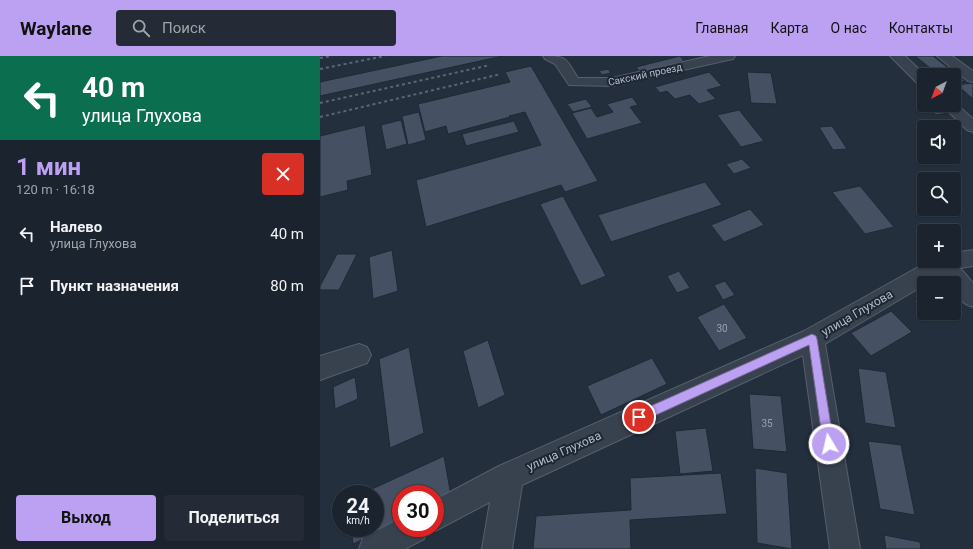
<!DOCTYPE html>
<html lang="ru">
<meta charset="utf-8">
<style>
:root{--surface:#1b232e;--page:#242b36;--text:#f1f3f6;--muted:#a0a4aa;--line:#39404a;--accent:#bca0f2}
body{margin:0;font-family:Roboto,sans-serif;background:var(--page);color:var(--text);height:100vh;display:flex;flex-direction:column;font-size:15px;white-space:nowrap}
*{box-sizing:border-box;margin:0}
p{font-size:13px;color:var(--muted)}
.icon{flex:none;width:22px;height:22px;fill:none;stroke:currentColor;stroke-width:2;stroke-linecap:round;stroke-linejoin:round}
.map{position:relative;flex:1;overflow:hidden}
.drawer{display:flex;flex-direction:column;background:var(--surface);width:320px}
.drawer>*{flex:none}
.guide{background:#0b6e4f;color:#fff;overflow:hidden}
.needle{width:26px;rotate:221deg}
.tools{position:absolute;left:597px;top:12px;display:grid;gap:8px}
.tools a{display:grid;place-items:center;width:44px;height:44px;border-radius:4px;background:var(--surface);box-shadow:0 1px 3px #0004,0 0 0 1px var(--line);font-size:20px}
.speed{position:absolute;left:12px;top:429px;display:flex;gap:8px;font-size:20px;font-weight:700;text-align:center}
.speed>*{display:grid;place-content:center;width:52px;height:52px;border-radius:50%;background:var(--surface);box-shadow:0 1px 3px #0004,0 0 0 1px var(--line);line-height:1}
.speed small{font-size:10px;font-weight:400}
.speed .limit{border:6px solid #d22;background:#fff;color:#111}
.pin{position:absolute;display:grid;place-items:center;width:34px;height:34px;color:#fff;margin:-17px;border:2px solid #fff;border-radius:50%;box-shadow:0 1px 4px #0007}
.me{position:absolute;width:44px;margin:-22px;rotate:351deg;stroke-linejoin:round;filter:drop-shadow(0 0 3px #0008)}
.turn{display:flex;align-items:center;gap:14px;height:84px;padding:0 16px;font-size:18px}
.turn .icon{width:52px;height:52px;stroke-width:2.5}
.turn b{display:block;font-size:28px;line-height:34px}
.round{display:grid;place-items:center;flex:none;width:42px;height:42px;border-radius:4px;background:var(--page)}
.summary{display:flex;align-items:center;justify-content:space-between;height:68px;padding:0 16px}
h1{font-size:24px;font-weight:700;line-height:30px;color:var(--accent)}
.cta{display:flex;gap:8px;margin-top:auto;padding:8px 16px}
.cta a{flex:1;height:46px;border-radius:4px;background:var(--accent);color:#111;font-size:16px;font-weight:700;line-height:46px;text-align:center}
.cta a+a{background:var(--page);color:var(--text)}
ul{padding:0;list-style:none}
li{display:flex;align-items:center;gap:12px;height:52px;padding:0 16px}
li div{flex:1}
li b{display:block;font-size:15px}
li em{font-style:normal}
header{display:flex;align-items:center;gap:24px;box-sizing:border-box;height:56px;padding:0 20px;background:var(--accent);color:#111}
header strong{font-size:19px}
nav{display:flex;gap:22px;margin-inline-start:auto;font-size:14px}
.search{width:280px;height:36px;background:var(--page);display:flex;align-items:center;gap:10px;box-sizing:border-box;padding:0 14px;border-radius:4px;color:var(--muted);font-size:15px}
main{display:flex;flex:1;min-height:0}
.map>svg:first-child{display:block}
.building{fill:#455162;stroke:#1f2835}
.lines{fill:none;stroke-linecap:round;stroke-linejoin:round}
.minor-casing{stroke:#565f6c;stroke-width:2}
.minor{fill:#38414e;fill-rule:evenodd}
.rail{stroke:#5a6575;stroke-width:2;stroke-dasharray:3 3;stroke-linecap:butt}
.route{fill:#bca0f2;stroke:#7a689d}
.labels{text-anchor:middle;stroke-width:4;stroke-linejoin:round;paint-order:stroke}
.far-street-label{font-size:10px;fill:#b4bcc9;stroke:#1d2633}
.number-label{font-size:10px;fill:#98a1af}
.street-label{font-size:12px;fill:#b4bcc9;stroke:#1d2633}
</style>
<header>
<strong>Waylane</strong>
<div class="search"><svg class="icon" aria-label="search" viewBox="0 0 24 24"><circle cx="10" cy="10" r="6"/><path d="M15 15l6 6"/></svg>Поиск</div>
<nav><a>Главная</a><a>Карта</a><a>О нас</a><a>Контакты</a></nav>
</header>
<main>
<section class="drawer">
<div class="guide">
<div class="turn"><svg class="icon" aria-label="left" viewBox="0 0 24 24"><path d="M17 20v-9H6M10 6l-5 5 5 5"/></svg><div><b>40 m</b>улица Глухова</div></div>
</div>
<div class="summary"><div><h1>1 мин</h1><p>120 m · 16:18</p></div><a class="round" style="background:#d93025;color:#fff"><svg class="icon" aria-label="close" viewBox="0 0 24 24"><path d="M6 6l12 12M18 6L6 18"/></svg></a></div>
<ul>
<li><svg class="icon" aria-label="left" viewBox="0 0 24 24"><path d="M17 20v-9H6M10 6l-5 5 5 5"/></svg><div><b>Налево</b><p>улица Глухова</p></div><em>40 m</em></li>
<li><svg class="icon" aria-label="arrive" viewBox="0 0 24 24"><path d="M6 21V4h12l-3 4 3 4H6"/></svg><div><b>Пункт назначения</b></div><em>80 m</em></li>
</ul>
<div class="cta"><a>Выход</a><a>Поделиться</a></div>
</section>
<div class="map">
<svg width="653" height="493" viewBox="0 0 653 493">
<rect width="100%" height="100%" fill="#242f3e"/>
<g class="building">
<path d="M122,0H183L0,40V26Z"/>
<path d="M360,0L364,5L320,16L316,11Z"/>
<path d="M595,0H613L645,25L634,27V19H619Z"/>
<path d="M211,10L278,125L245,136L241,129L106,171L96,124L221,89L205,56L189,60L190,61L128,78L126,70L105,76L98,48L190,26L185,16Z"/>
<path d="M288,13L291,17L282,19L279,15Z"/>
<path d="M389,16L402,30L387,34L396,43L379,48L370,39L355,43L347,35L340,37L335,31Z"/>
<path d="M427,16L451,17L457,48L431,47Z"/>
<path d="M651,27L653,28V43L637,29Z"/>
<path d="M312,41L318,49L310,51L322,67L267,83L252,57L271,52L277,61L293,56L287,48Z"/>
<path d="M266,43L272,51L253,56L247,48Z"/>
<path d="M605,49H620L629,57L616,59Z"/>
<path d="M419,54L444,85L421,91L397,59Z"/>
<path d="M99,56L106,84L88,89L82,60Z"/>
<path d="M81,64L87,88L66,94L61,69Z"/>
<path d="M194,65L199,76L146,90L142,78Z"/>
<path d="M45,69L52,119L27,125L28,134L0,141V80Z"/>
<path d="M512,70L527,93L513,94L499,71Z"/>
<path d="M422,103L431,112L414,118L406,108Z"/>
<path d="M385,126L402,149L291,186L278,159Z"/>
<path d="M540,130L574,171L545,178L512,136Z"/>
<path d="M243,140L286,220L261,230L220,148Z"/>
<path d="M430,153L444,169L404,186L391,169Z"/>
<path d="M72,194L78,235L53,243L49,201Z"/>
<path d="M17,198H37L19,234H0V230Z"/>
<path d="M359,215L370,232L357,237L347,220Z"/>
<path d="M405,225L415,239L403,244L394,229Z"/>
<path d="M604,240V256L594,245Z"/>
<path d="M634,241L642,248L634,253Z"/>
<path d="M404,248L427,282L399,295L377,261Z"/>
<path d="M571,255L592,276L551,300L531,277Z"/>
<path d="M605,257H626L613,264Z"/>
<path d="M168,284L185,339L158,352L143,295Z"/>
<path d="M89,291L104,377L70,392L59,303Z"/>
<path d="M332,302L347,328L281,359L267,330Z"/>
<path d="M538,312L566,316L576,372L545,367Z"/>
<path d="M35,321L38,343L15,353L13,331Z"/>
<path d="M429,338L461,340L467,396L433,393Z"/>
<path d="M386,372L393,415L360,418L355,375Z"/>
<path d="M548,385L581,389L595,459L560,453Z"/>
<path d="M124,400L131,440L115,448V438H81V465L33,488L31,472H55V438H41Z"/>
<path d="M435,412L467,417L472,493L437,487Z"/>
<path d="M401,417L407,458L310,464L311,493H213L216,460L311,454L310,422Z"/>
<path d="M564,479L600,486L601,493H566Z"/>
</g>
<g class="lines">
<defs>
<g id="minor">
<path d="M223,0C248,0 245,2 258,22H292L390,0H415L413,3L408,4L292,30L249,29L235,8L225,3Z"/>
<path d="M570,0H585L605,19L604,30L599,29Z"/>
<path d="M617,0H632L653,15V26L648,25Z"/>
<path d="M634,46L653,63V76L647,74L622,49H634Z"/>
<path d="M653,194V210L640,212L653,227V251C642,248 634,239 634,227H627L621,219L604,227V229L505,288L540,493H510L483,299L202,429L192,493H162L170,446L115,475L108,472H115V444L179,410L484,275L609,205H634V197Z"/>
<path d="M39,288L47,291L51,299L47,307L0,324V300Z"/>
<path d="M81,462V472H108L104,483L85,493H39L43,482Z"/>
</g>
</defs>
<use href="#minor" class="minor-casing"/>
<use href="#minor" class="minor"/>
<g class="rail">
<path d="M0,2L12,0"/>
<path d="M0,13L65,0"/>
<path d="M0,47L170,9"/>
<path d="M0,61L181,18"/>
</g>
</g>
<path class="route" d="M492,278L496,280L497,283L514,388L513,392L509,393L505,392L503,388L489,289L323,365L319,366L315,365L314,361L315,357Z"/>
<g class="labels">
<g class="far-street-label">
<text transform="translate(325 18) rotate(-12)" y="4">Сакский проезд</text>
</g>
<g class="number-label">
<text x="402" y="276">30</text>
<text x="447" y="371">35</text>
</g>
<g class="street-label">
<text transform="translate(537 257) rotate(-30)" y="4">улица Глухова</text>
<text transform="translate(244 395) rotate(-24)" y="4">улица Глухова</text>
</g>
</g>
</svg>
<div class="tools">
<a><svg class="needle" viewBox="-14 -14 28 28"><path d="M0-13l5 13h-10z" fill="#e53935"/><path d="M0 13l5-13h-10z" fill="#a0a4aa"/></svg></a>
<a><svg class="icon" aria-label="sound" viewBox="0 0 24 24"><path d="M4 9h4l5-4v14l-5-4H4zM17 9q2 3 0 6"/></svg></a>
<a><svg class="icon" aria-label="search" viewBox="0 0 24 24"><circle cx="10" cy="10" r="6"/><path d="M15 15l6 6"/></svg></a>
<a>+</a>
<a>−</a>
</div>
<div class="speed"><div>24<small>km/h</small></div><div class="limit">30</div></div>
<div class="pin" style="left:319px;top:361px;background:#d93025"><svg class="icon" aria-label="arrive" viewBox="0 0 24 24"><path d="M6 21V4h12l-3 4 3 4H6"/></svg></div>
<svg class="me" style="left:509px;top:388px" viewBox="-20 -20 40 40"><circle r="17" fill="#bca0f2" stroke="#fff" stroke-width="3"/><path d="M0-11L8 9 0 5-8 9z" fill="#fff"/></svg>
</div>
</main>
